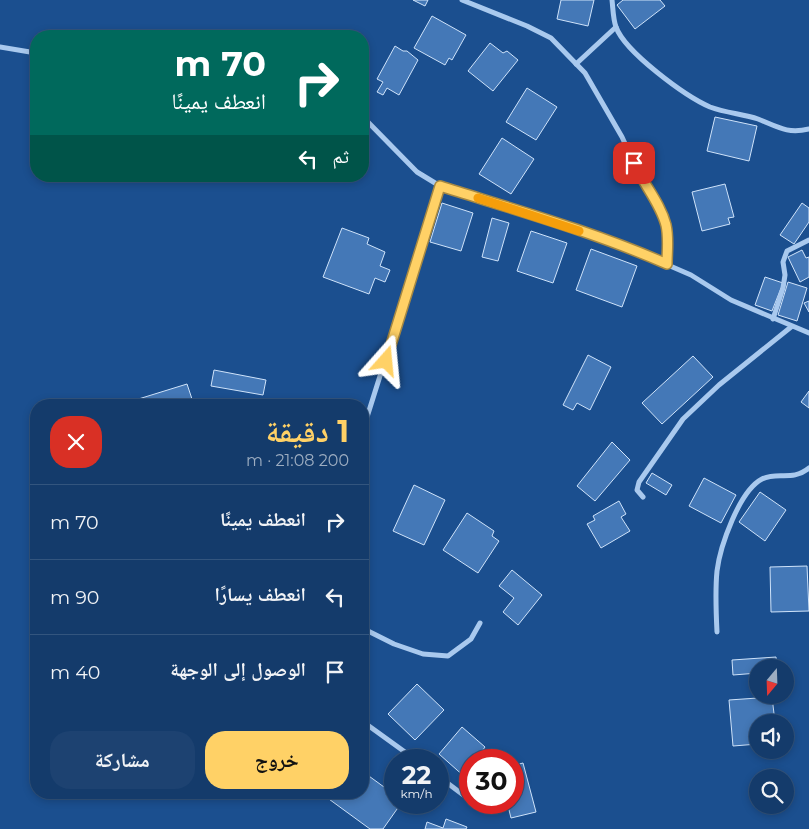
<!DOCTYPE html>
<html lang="ar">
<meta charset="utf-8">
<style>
:root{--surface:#143b6b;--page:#1d4271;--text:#f1f3f6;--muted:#9dadc1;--line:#33557e;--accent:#ffd166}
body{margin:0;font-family:Montserrat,"Noto Naskh Arabic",sans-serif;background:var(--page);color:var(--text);direction:rtl;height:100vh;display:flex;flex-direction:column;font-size:19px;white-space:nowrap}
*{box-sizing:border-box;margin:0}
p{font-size:16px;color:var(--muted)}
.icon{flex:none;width:28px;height:28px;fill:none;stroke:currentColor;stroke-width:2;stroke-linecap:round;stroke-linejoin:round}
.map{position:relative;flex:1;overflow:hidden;direction:ltr}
.panel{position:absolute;left:30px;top:399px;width:339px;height:400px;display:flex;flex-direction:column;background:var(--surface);border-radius:20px;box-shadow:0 2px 8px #0003,0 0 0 1px var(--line);direction:rtl}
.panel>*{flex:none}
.guide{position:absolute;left:30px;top:30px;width:339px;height:152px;border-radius:20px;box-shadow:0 2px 8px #0003,0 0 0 1px var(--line);direction:rtl;background:#00695c;color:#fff;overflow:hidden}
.needle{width:32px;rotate:199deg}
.controls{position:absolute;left:749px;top:659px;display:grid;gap:10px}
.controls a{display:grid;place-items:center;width:45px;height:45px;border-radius:50%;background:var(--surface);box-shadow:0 2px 8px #0003,0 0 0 1px var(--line);font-size:25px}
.speed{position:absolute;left:384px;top:749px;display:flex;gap:10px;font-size:25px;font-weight:700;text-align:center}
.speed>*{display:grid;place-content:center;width:65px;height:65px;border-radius:50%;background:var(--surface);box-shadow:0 2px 8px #0003,0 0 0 1px var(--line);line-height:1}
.speed small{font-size:12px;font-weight:400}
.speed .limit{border:8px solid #d22;background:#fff;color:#111}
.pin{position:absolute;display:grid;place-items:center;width:42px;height:42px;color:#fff;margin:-21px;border-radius:10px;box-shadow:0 2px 8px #0006}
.me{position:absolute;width:55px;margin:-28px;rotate:18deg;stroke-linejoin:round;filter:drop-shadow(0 0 4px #0008)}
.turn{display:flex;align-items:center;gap:18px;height:105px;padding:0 20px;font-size:22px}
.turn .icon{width:65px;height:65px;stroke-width:2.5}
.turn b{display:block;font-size:35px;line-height:42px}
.then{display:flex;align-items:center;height:48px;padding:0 20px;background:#0003;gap:10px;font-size:19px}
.round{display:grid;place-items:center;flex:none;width:52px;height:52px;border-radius:20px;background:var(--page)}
.headline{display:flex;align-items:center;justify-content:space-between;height:85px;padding:0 20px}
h1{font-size:30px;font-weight:700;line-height:38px;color:var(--accent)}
.button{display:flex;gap:10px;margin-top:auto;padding:10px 20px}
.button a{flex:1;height:58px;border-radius:20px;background:var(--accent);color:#111;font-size:20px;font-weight:700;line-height:58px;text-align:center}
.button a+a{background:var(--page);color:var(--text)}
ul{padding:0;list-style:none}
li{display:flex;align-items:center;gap:15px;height:75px;padding:0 20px;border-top:1px solid var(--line)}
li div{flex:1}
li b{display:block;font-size:19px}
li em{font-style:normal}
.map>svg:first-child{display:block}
.building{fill:#4478b7;stroke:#cfe3fa}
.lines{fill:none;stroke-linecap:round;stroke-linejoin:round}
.minor{stroke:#a9c9ee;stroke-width:5}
.route-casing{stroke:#a68842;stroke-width:12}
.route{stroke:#ffd166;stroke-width:9}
.slow{stroke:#f59e0b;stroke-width:9}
</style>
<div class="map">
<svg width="809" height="829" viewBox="0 0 809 829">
<rect width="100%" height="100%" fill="#1b4f8f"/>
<g class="building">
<path d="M413,0H428L425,6Z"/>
<path d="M561,0H594L588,26L557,19Z"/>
<path d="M623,0H660L665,6L635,29L617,5Z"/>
<path d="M432,16L466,35L452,60L449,58L445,65L414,48Z"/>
<path d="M490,43L503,53L507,51L518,60L493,91L468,71Z"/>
<path d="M395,46L403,51H407L418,60L399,95L387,88L383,95L377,92L383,82L377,79Z"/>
<path d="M527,88L557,107L536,140L506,122Z"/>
<path d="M715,117L757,126L749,161L707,151Z"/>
<path d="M502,138L534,159L511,194L479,174Z"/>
<path d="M725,184L734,217L728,218L730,224L702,231L692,192Z"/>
<path d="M442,203L473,213L461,251L430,242Z"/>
<path d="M802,203L809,208V222L794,244L780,235Z"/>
<path d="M492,218L509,223L498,261L482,257Z"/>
<path d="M342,228L369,238L367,244L385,252L380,266L390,270L385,282L375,278L369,294L323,277Z"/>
<path d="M531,231L567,243L553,283L517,271Z"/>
<path d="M591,249L637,266L622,307L576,290Z"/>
<path d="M802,250L806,258L809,257V277L800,282L788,257Z"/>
<path d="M765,277L783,283L772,311L755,305Z"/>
<path d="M788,282L807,288L797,321L778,315Z"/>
<path d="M809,301V312L804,303Z"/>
<path d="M588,355L611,367L590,410L577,403L573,410L563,405Z"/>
<path d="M693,356L713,377L662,424L642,403Z"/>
<path d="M214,370L266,380L263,395L211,386Z"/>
<path d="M187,384L194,405H134L132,401Z"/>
<path d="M809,391V408L801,402Z"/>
<path d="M612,442L630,460L595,501L577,486Z"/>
<path d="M652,473L672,485L666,495L646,483Z"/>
<path d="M704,478L736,495L721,523L689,506Z"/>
<path d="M414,485L445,500L424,545L393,531Z"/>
<path d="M760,492L786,510L765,541L739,522Z"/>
<path d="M619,501L626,514L621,517L630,531L601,548L587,524L595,520L593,516Z"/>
<path d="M467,513L494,531L492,536L499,541L478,573L443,550Z"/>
<path d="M807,566L809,611L771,612L770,567Z"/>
<path d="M512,570L542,595L518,625L503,612L514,598L499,586Z"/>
<path d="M776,657L777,668H758V673L733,675L732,660Z"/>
<path d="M417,684L444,710L415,740L388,714Z"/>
<path d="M772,697L775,722H758V744L733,746L729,700Z"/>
<path d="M462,727L485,747L480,754L484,758L482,760H470V774L466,778L439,754Z"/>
<path d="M523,763L536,812L511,818L507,802H512V766Z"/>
<path d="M362,771L395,795V802H402L383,829H370L322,794L323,792H362Z"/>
<path d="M446,819L467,827L466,829H425L427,822L443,828Z"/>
</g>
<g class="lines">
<g class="minor">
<path d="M462,0L527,26L551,38L585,73L622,137L640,176L658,204L666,226L667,264"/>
<path d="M612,0C613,8 613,19 616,27C625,52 685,96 710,107C726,113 743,114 758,119C778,127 787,134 809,129"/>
<path d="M0,47L36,53"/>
<path d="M576,64L616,27"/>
<path d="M362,116L417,172L440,186L526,213L654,259L691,275L731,300L809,333"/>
<path d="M773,319L783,288L785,275L783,262L787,251L809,240"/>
<path d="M362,433L440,186"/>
<path d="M643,497L637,490L639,482L683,419L719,385L791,327"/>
<path d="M362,628L394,644L423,654L448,656L471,639L480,623"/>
<path d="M717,632C716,612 715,591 717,571C720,547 739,491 762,479C778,471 792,482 809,468"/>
<path d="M362,721L416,760"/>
<path d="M438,776L470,800"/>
<path d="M474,802L482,809"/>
</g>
</g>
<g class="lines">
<defs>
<path id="route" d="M386,361L440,186C516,210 594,232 667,264C667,252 669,238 666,225C660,202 643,184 634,163"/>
</defs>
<use href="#route" class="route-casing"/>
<use href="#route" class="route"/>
<path class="slow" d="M478,198L579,231"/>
</g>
</svg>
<div class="controls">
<a><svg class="needle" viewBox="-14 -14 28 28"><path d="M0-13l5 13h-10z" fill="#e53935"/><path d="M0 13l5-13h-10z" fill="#9dadc1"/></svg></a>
<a><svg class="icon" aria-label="sound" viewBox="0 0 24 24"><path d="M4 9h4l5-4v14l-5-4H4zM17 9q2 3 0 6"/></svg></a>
<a><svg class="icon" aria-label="search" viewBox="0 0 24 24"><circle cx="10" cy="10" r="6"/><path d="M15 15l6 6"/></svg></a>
</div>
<div class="speed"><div>22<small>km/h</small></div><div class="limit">30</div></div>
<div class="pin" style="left:634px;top:163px;background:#d93025"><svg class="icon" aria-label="arrive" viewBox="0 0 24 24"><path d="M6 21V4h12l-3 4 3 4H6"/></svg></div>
<svg class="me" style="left:386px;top:361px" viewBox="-20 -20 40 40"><path d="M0-17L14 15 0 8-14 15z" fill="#ffd166" stroke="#fff" stroke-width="4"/></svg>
<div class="guide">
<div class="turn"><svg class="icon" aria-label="right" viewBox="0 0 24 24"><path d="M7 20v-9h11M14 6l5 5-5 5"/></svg><div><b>70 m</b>انعطف يمينًا</div></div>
<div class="then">ثم<svg class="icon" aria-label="left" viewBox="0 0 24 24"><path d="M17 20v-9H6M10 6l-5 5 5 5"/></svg></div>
</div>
<section class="panel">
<div class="headline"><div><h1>1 دقيقة</h1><p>200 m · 21:08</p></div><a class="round" style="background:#d93025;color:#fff"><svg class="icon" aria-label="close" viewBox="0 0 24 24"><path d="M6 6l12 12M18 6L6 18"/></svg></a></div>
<ul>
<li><svg class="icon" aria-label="right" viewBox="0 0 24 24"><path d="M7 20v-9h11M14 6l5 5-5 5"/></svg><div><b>انعطف يمينًا</b></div><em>70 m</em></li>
<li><svg class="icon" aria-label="left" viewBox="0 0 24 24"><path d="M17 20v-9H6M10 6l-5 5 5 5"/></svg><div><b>انعطف يسارًا</b></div><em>90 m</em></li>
<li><svg class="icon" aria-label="arrive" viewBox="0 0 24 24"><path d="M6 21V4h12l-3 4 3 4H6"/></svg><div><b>الوصول إلى الوجهة</b></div><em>40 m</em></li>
</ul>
<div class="button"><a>خروج</a><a>مشاركة</a></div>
</section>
</div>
